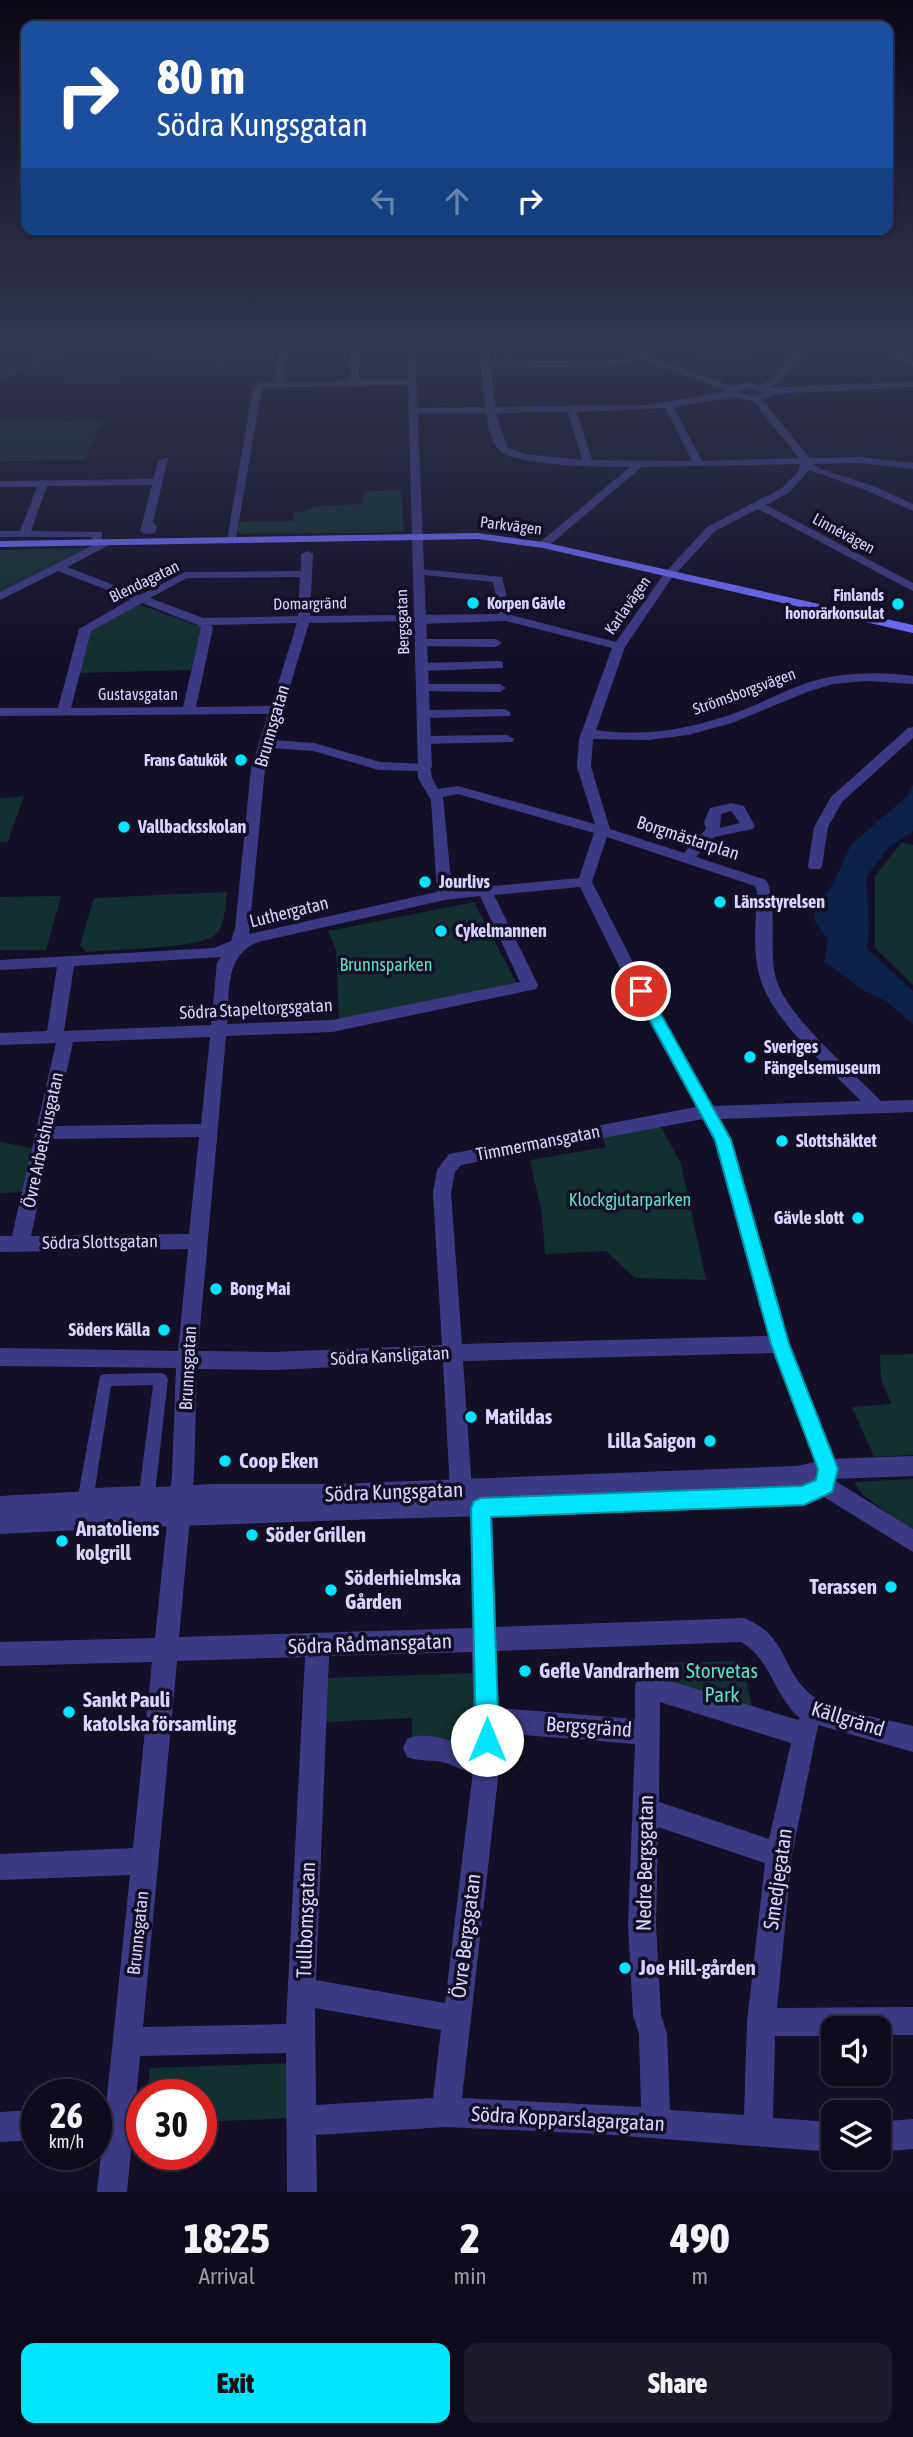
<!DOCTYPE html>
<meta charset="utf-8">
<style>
:root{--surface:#0e0b1c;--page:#1c1929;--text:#f1f3f6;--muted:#9b9ba3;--line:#2e2b3b;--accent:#00e5ff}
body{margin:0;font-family:"Asap Condensed",sans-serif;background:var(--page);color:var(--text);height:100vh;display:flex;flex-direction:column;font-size:26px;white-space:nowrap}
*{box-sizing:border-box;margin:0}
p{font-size:23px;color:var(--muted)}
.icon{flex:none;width:38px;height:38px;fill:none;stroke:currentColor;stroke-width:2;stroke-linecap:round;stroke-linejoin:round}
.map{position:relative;height:2192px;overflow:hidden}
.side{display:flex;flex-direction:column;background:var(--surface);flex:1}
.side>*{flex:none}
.guide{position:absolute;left:21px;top:21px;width:872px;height:214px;border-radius:14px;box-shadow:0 2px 5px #0004,0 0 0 2px var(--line);background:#1a4fa0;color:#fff;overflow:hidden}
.controls{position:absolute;left:821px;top:2016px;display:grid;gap:14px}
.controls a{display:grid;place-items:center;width:70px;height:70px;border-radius:14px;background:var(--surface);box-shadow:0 2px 5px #0004,0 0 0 2px var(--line);font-size:35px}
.speed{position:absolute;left:21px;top:2079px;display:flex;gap:14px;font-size:35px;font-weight:700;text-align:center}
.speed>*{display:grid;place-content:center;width:91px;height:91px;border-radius:50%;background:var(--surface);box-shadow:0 2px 5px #0004,0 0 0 2px var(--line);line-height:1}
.speed small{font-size:18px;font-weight:400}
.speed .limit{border:10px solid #d22;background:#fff;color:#111}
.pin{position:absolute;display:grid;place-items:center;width:60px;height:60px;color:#fff;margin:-30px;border:4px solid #fff;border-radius:50%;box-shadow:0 2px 7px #0007}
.me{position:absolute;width:77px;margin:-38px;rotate:0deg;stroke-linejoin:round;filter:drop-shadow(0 0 5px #0008)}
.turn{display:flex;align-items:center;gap:24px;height:147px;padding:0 21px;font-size:32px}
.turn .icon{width:91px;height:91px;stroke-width:2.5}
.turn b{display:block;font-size:49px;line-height:60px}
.lanes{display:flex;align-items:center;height:66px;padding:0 21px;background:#0003;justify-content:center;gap:35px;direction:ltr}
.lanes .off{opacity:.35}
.eta{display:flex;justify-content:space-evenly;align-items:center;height:119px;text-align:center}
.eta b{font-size:42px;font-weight:800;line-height:49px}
.button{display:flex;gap:14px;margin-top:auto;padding:14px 21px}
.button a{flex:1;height:80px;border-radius:14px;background:var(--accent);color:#111;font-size:28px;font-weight:800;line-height:80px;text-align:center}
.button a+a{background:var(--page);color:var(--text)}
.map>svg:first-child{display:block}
.green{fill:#12302f}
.water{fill:#0c2248}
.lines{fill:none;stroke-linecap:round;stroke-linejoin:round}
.pedestrian{fill:#3d3a85;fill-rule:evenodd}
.minor{fill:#3d3a85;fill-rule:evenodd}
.tertiary{fill:#3d3a85;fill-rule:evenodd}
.secondary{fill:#6f6bff;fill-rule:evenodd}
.route{fill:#00e5ff;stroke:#0095a6;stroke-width:2}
.poi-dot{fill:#00e5ff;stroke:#130f26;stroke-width:2.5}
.labels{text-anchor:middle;stroke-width:7;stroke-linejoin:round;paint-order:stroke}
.far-street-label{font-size:16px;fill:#d9d4ff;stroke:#130f26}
.far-poi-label{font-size:16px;font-weight:bold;fill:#d9d4ff;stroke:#130f26;text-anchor:end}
.street-label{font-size:18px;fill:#d9d4ff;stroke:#130f26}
.poi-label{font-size:18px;font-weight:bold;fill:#d9d4ff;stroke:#130f26;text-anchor:start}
.park-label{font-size:18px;fill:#5fe0c0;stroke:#130f26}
.near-poi-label{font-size:21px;font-weight:bold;fill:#d9d4ff;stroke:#130f26;text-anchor:start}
.near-street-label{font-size:21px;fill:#d9d4ff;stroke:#130f26}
.near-park-label{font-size:21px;fill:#5fe0c0;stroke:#130f26}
</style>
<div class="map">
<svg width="913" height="2192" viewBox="0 0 913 2192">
<rect width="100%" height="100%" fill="#130f26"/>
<g class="green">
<path d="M19,344H284L281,360H243L222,356L219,369C186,370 180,373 156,349L66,350L0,381V359L34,354L32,345Z"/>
<path d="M728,348L760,355L753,362L710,364L691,357L708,349Z"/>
<path d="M0,418L102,422L84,460L0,461Z"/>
<path d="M401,490L404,532L239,534L236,522L293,521L294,512L306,511L316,506L363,504L364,491Z"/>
<path d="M86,548L0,592V550Z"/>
<path d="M138,604L202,627L191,670L77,673L90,631Z"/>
<path d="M24,796L8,841L0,842V799Z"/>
<path d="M902,842L913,845V985L875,948V876Z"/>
<path d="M227,892C225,906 226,928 212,937C193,948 112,950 86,952L80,945L94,898Z"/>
<path d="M61,896L46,950H0V897Z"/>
<path d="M474,902L517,984L339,1020L336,950L328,931Z"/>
<path d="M658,1121L681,1164L706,1280L635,1278L606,1251L545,1254L542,1214L530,1160L606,1147L600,1131Z"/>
<path d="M0,1142L36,1149L29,1192L0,1193Z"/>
<path d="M913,1354V1455L874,1457L852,1407L891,1404L881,1379L880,1355Z"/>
<path d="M913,1479V1531L863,1495L854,1482Z"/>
<path d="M742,1661L754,1715L649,1676L664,1675L663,1663Z"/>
<path d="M477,1673L480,1744L412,1742V1718L323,1722L324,1678Z"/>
<path d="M293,2063L291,2118L201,2122V2095H147L150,2068Z"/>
</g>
<g class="water">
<path d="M120,374L117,383L61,384L65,375Z"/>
<path d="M913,784V831L888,848L866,877L869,926L867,949L913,991V1024L886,1001L863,990L824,961L828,940L814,919L816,906L832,886L851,845L907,796Z"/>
</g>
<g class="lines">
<path class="pedestrian" d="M161,1373L166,1375L168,1379L155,1493L152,1498L147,1500L86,1503L81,1501L78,1496L100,1376L105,1374ZM153,1385L140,1486L95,1488L111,1386Z"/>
<g class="minor">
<path d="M280,344H288L284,382L349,381L351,344H359L358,380L411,379L416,382L411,385L262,388L236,538L227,540L253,387L260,382H275Z"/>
<path d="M482,344H490V362L618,360L642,354L731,386L747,382L759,385L773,378L802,344H811L779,382L768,388L913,381V387L771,394L770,397L761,399L810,458L861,457L913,463V469L861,463L814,464L818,468L876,487L913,504V511L868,491L809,470L790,492L766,505L913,583V591L758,509L715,531L671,579L625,647L596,730C646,738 696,728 743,710C768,700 791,687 817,680C849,672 881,672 913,676V684L867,681L833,684L807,692L732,723L688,735L648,740L593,739L591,767L610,829L684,853L706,829L704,822L710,808L731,803L744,806L755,826L753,829L714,837L696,857L766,880C778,898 769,949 775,975C783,1014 852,1071 881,1101L913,1100V1112L720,1119L732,1140L790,1344L839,1469L836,1476L828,1479L820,1476L773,1353L463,1361L472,1489L469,1496L461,1499L453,1496L450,1489L443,1362L274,1370L197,1369L194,1475L179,1637L472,1628L470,1508L473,1501L481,1498L489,1501L492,1508L496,1627L744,1618C789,1637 780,1668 810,1694C826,1709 889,1720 913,1726V1752L818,1725L792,1855L777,2008L913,2007V2035H878V2028H833V2036H775L773,2118L833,2122V2152L599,2134L446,2127L316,2135L317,2192H287L286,2053L140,2056L127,2192H97L103,2135L96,2136V2106H106L130,1875L0,1880V1854L133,1848L152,1662L0,1666V1642L155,1638L172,1475L176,1368L0,1366V1348L178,1351L188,1249L0,1252V1236H12L56,1043L0,1045V1033L47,1031L57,967L0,970V960L214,948L231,941L235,929L251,769L268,714L0,716V708H58L79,629L131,599L58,571L0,600V592L95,544L91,541L92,537H0V531H20L37,487H0V481L153,479L159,460L168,458L153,522L157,527L155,533L145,534L140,531L152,485L47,486L31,531L102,532V540L113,539V543L67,567L140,595L185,572L301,571V554L307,551L313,554L310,616L499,614L493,582L414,574L412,572L418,569L502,577L511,615L616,642L663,575L707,527L782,488L798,472L800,464L642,467L547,547H539V543L630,467C604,467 514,467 498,449C490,439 488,425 486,413H410L408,411L413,408L485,407L480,350ZM641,360L728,391L648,405L495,407L491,368L618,366ZM747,388L760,391L762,394L751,396L736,392ZM735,397L753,401L799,458L702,461L674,407ZM665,408L692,461L592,460L577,412ZM568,412L582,460L525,454L507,447L496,413ZM300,577L298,616L203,618L150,598L187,578ZM142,603L198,625L201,628L183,707L71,708L91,631ZM414,621L419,624L506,621L612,648L579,739L577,767L595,824L458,786L438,789L432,778L430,764L380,762L314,743L274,740L309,623ZM297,623L271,706L196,707L213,628L211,625ZM271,748L313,751L379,770L418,771V778L431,800L437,892L249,934L265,769ZM458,794L594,833L579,878L452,890L443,797ZM731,811L740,823L720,828L721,814ZM607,837L755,886L757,892C756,919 752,951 760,978C773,1022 829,1068 861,1101L713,1106L641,978L592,882ZM580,887L625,978L696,1107L449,1154L437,1170L433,1193L442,1345L274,1352L198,1351L226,1036L332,1032L536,989L538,985L494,895ZM480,896L520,982L332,1020L227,1024C230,992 224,956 258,942L445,900ZM221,957L217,963L211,1025L64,1031L74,966ZM210,1037L201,1124L55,1126L73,1042ZM703,1119L714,1140L768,1336L462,1344L451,1193L455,1172L461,1165ZM199,1137L189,1234L31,1236L52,1139ZM741,1642C771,1659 774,1696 800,1718L798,1720L647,1674L638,1677L635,1686V1719L498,1708L496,1651ZM472,1652L474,1746C451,1744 431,1729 407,1739L403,1748L407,1757C420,1762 433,1759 446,1763C456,1766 462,1771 473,1771L445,2003L316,1980L329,1656ZM305,1657L286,2024L143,2027L177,1661ZM660,1702L791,1743L769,1839L659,1802ZM499,1733L635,1744L628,1925L633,2015L639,2034L641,2107L462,2098L500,1760ZM658,1827L765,1863L747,2022L744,2115L670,2110L667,2034L661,2015L656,1925ZM315,2008L441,2030L433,2098L316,2105Z"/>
<path d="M868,344L893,347L913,360V367L887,351Z"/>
<path d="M420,639H496L502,643L496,647L416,646V640Z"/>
<path d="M499,661L503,662V668L421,671L415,667L421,663Z"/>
<path d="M422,684H500L506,688L500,692L418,691L416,688Z"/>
<path d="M505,709L511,713L510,716L423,718L416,714L423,710Z"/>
<path d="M913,727V738L842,802L828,827L822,866L820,869H810L808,866L814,827L831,797L908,728Z"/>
<path d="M507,735L514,739L512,742L424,744L417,740L424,736Z"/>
<path d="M37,2110V2140L0,2142V2112Z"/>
<path d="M913,2119V2149L878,2152V2122Z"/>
</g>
<g class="tertiary">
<path d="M407,344H415L432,767L425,771L418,767Z"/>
<path d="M913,1456V1476L832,1479L913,1529V1552L824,1497L804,1506C536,1516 268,1520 0,1534V1496L213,1484H336L797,1466L828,1459Z"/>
</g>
<path class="secondary" d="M478,533L543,542L913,625V633L543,548L478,539L0,547V541Z"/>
</g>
<linearGradient id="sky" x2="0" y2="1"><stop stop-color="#0a0815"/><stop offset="0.53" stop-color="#333752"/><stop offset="1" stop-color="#333752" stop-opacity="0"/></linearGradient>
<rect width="913" height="651" fill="url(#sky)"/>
<path class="route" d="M641,986L648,991L731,1140L789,1344L838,1469L832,1492L804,1505L491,1517L499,1740L495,1748L487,1752L479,1748L476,1740L471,1508L474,1501L481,1498L802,1486L816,1480L818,1469L771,1344L715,1140L634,991Z"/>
<g class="poi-dot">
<circle cx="473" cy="603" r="7"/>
<circle cx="898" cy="604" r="7"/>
<circle cx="241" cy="760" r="7"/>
<circle cx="124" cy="827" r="7"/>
<circle cx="425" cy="882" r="7"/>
<circle cx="720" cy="902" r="7"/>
<circle cx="441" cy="931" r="7"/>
<circle cx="750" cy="1057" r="7"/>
<circle cx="782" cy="1141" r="7"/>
<circle cx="858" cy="1218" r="7"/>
<circle cx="216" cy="1289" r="7"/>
<circle cx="164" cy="1330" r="7"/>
<circle cx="471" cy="1417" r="7"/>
<circle cx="710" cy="1441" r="7"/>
<circle cx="225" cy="1461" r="7"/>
<circle cx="252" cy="1535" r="7"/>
<circle cx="62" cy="1541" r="7"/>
<circle cx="891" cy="1587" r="7"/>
<circle cx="331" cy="1590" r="7"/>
<circle cx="525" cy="1671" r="7"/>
<circle cx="69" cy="1712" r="7"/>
<circle cx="625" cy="1968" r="7"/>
</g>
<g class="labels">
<g class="far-street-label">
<text transform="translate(511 525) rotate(7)" y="6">Parkvägen</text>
<text transform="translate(844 533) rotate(28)" y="6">Linnévägen</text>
<text transform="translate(144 581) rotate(-26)" y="6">Blendagatan</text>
<text transform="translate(310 603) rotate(-1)" y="6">Domargränd</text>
<text transform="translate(627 605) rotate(-55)" y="6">Karlavägen</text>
<text transform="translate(402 622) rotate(-92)" y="6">Bergsgatan</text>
<text transform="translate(744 691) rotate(-20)" y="6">Strömsborgsvägen</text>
<text x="138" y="700">Gustavsgatan</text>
</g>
<g class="far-poi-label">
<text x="884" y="601">Finlands<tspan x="884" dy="18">honorärkonsulat</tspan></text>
<text x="487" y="609" text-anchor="start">Korpen Gävle</text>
<text x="227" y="766">Frans Gatukök</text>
</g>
<g class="street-label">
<text transform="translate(272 726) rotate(-74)" y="6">Brunnsgatan</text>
<text transform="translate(688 838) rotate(18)" y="6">Borgmästarplan</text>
<text transform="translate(289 912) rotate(-14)" y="6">Luthergatan</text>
<text transform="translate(256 1009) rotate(-3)" y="6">Södra Stapeltorgsgatan</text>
<text transform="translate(43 1140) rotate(-78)" y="6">Övre Arbetshusgatan</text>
<text transform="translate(538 1143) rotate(-11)" y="6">Timmermansgatan</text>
<text transform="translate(100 1242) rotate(-1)" y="6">Södra Slottsgatan</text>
<text transform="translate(390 1356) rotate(-3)" y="6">Södra Kansligatan</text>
<text transform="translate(188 1368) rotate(-87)" y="6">Brunnsgatan</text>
<text transform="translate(138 1933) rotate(-84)" y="6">Brunnsgatan</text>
</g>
<g class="poi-label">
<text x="138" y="833">Vallbacksskolan</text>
<text x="439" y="888">Jourlivs</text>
<text x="734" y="908">Länsstyrelsen</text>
<text x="455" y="937">Cykelmannen</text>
<text x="764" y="1053">Sveriges<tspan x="764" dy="21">Fängelsemuseum</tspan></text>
<text x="796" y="1147">Slottshäktet</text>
<text x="844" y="1224" text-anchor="end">Gävle slott</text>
<text x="230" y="1295">Bong Mai</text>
<text x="150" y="1336" text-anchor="end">Söders Källa</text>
</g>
<g class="park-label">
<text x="386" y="971">Brunnsparken</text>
<text x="630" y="1206">Klockgjutarparken</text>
</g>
<g class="near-poi-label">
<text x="485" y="1424">Matildas</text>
<text x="696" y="1448" text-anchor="end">Lilla Saigon</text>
<text x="239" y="1468">Coop Eken</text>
<text x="76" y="1536">Anatoliens<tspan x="76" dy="24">kolgrill</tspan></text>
<text x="266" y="1542">Söder Grillen</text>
<text x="345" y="1585">Söderhielmska<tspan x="345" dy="24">Gården</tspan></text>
<text x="877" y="1594" text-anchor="end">Terassen</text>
<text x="539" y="1678">Gefle Vandrarhem</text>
<text x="83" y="1707">Sankt Pauli<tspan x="83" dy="24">katolska församling</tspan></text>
<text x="639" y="1975">Joe Hill-gården</text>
</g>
<g class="near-street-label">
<text transform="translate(394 1492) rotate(-2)" y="7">Södra Kungsgatan</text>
<text transform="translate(370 1644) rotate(-2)" y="7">Södra Rådmansgatan</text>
<text transform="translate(848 1719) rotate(17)" y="7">Källgränd</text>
<text transform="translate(589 1727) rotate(4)" y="7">Bergsgränd</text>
<text transform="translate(645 1863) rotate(-89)" y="7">Nedre Bergsgatan</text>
<text transform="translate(778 1879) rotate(-82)" y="7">Smedjegatan</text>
<text transform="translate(306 1920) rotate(-88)" y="7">Tullbomsgatan</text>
<text transform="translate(466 1936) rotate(-83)" y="7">Övre Bergsgatan</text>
<text transform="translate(568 2119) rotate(3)" y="7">Södra Kopparslagargatan</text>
</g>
<g class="near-park-label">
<text x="722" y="1678">Storvetas<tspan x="722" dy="24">Park</tspan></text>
</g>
</g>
</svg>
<div class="controls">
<a><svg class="icon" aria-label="sound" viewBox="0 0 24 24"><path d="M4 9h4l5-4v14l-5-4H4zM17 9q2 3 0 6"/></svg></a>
<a><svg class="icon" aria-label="layers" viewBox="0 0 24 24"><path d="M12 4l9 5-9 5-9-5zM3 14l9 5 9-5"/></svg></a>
</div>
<div class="speed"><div>26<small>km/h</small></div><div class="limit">30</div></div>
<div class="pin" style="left:641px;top:991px;background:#d93025"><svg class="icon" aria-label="arrive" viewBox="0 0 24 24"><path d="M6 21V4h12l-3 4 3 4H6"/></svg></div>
<svg class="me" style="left:487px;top:1740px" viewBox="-20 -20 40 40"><circle r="19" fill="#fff"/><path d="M0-13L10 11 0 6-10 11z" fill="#00e5ff"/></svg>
<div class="guide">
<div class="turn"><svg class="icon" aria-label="right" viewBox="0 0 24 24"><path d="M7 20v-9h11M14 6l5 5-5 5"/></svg><div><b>80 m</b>Södra Kungsgatan</div></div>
<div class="lanes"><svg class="icon off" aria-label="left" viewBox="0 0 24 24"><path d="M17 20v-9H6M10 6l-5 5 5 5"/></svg><svg class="icon off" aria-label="ahead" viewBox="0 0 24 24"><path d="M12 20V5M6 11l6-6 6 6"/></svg><svg class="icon" aria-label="right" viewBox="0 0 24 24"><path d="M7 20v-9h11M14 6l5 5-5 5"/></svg></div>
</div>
</div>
<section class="side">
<div class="eta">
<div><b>18:25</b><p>Arrival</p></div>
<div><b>2</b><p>min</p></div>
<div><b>490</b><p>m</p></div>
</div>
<div class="button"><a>Exit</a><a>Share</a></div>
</section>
